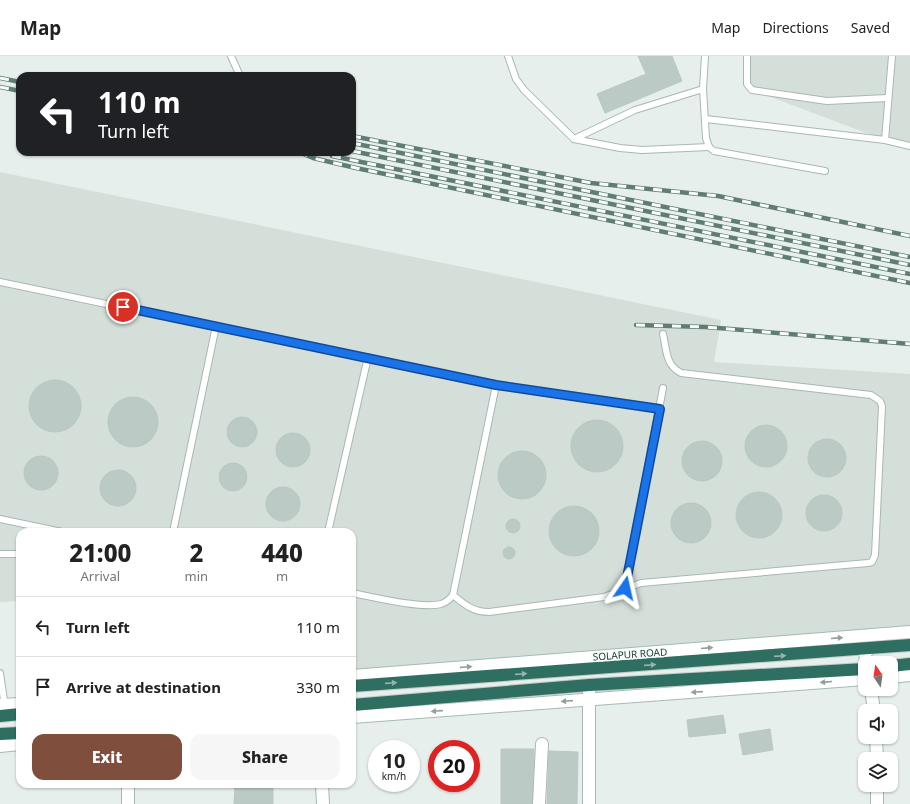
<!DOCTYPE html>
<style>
:root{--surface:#fff;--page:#f6f6f6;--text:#222;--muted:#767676;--line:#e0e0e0;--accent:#804e3d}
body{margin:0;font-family:"Noto Sans",sans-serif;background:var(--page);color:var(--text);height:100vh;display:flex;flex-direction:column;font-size:15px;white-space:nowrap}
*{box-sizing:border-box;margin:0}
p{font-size:13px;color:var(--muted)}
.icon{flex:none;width:22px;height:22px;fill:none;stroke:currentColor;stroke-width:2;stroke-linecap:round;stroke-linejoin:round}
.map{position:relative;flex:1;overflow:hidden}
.side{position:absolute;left:16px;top:472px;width:340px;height:260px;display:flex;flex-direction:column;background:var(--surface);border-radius:12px;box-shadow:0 1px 3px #0004}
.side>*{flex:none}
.top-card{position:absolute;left:16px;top:16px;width:340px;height:84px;border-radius:12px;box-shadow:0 1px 3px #0004;background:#202124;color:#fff;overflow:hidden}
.needle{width:26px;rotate:347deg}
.tools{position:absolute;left:858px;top:600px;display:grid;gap:8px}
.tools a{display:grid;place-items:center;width:40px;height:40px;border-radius:8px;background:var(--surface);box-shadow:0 1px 3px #0004;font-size:20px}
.speed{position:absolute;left:368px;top:684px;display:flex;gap:8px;font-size:20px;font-weight:700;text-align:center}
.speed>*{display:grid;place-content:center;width:52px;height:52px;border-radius:50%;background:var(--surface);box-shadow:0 1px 3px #0004;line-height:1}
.speed small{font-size:10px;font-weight:400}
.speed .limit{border:6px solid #d22;background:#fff;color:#111}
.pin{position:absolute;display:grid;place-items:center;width:34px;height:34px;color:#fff;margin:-17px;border:2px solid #fff;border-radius:50%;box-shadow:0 1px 4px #0007}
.me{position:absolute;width:44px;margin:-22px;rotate:11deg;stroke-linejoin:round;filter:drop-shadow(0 0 3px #0008)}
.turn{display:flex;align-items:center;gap:14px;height:84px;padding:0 16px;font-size:18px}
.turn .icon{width:52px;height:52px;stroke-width:2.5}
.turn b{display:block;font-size:28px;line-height:34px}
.eta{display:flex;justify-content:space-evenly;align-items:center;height:68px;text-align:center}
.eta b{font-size:24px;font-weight:800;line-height:28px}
.cta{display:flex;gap:8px;margin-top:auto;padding:8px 16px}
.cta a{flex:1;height:46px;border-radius:12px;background:var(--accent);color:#fff;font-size:16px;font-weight:800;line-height:46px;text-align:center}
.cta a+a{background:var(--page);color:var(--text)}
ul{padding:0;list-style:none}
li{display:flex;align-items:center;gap:12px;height:60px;padding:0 16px;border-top:1px solid var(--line)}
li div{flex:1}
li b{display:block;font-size:15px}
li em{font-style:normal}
header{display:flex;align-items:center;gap:24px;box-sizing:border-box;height:56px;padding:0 20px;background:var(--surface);border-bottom:1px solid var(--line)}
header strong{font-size:19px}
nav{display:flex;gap:22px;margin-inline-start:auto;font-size:14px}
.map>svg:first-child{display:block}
.built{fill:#d4dfda}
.building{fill:#bbcac4;stroke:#b8c9c2}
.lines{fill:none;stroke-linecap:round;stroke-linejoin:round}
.lane-casing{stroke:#a8b8b2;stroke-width:8}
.street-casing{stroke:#a8b8b2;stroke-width:14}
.secondary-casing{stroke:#a4bbb3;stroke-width:14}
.highway-casing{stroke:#c2cac8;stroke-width:14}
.lane{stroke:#fff;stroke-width:6}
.street{stroke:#fff;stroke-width:12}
.secondary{stroke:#fff;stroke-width:12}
.highway{stroke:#2f6f62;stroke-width:12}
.rail-casing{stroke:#5f7d75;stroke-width:4.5}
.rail{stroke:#f7fbf9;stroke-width:3;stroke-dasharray:9;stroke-linecap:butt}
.oneway{fill:#92a09c}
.oneway2{fill:#93b5ae}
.route-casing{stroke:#114b97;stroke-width:10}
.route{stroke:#1a73e8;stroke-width:7}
.labels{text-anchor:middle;stroke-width:3;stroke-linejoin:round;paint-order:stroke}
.street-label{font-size:10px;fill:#24423a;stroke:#f7fbf9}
</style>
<header>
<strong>Map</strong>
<nav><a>Map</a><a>Directions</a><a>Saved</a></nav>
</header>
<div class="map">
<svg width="910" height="748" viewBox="0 0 910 748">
<rect width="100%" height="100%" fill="#e6efeb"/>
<g class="built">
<path d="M748,0H910V90L885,84L760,37L747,28Z"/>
<path d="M0,116L721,264L714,306L910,318V571L352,615V476H20V545L0,546Z"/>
</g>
<g class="building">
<path d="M638,0H672L682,25L605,57L597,38L646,18Z"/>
<circle cx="55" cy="350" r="26"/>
<circle cx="133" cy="366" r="25"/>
<circle cx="242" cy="376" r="15"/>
<circle cx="597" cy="390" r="26"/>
<circle cx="766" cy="390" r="21"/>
<circle cx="293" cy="394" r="17"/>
<circle cx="827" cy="402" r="19"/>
<circle cx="702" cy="405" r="20"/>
<circle cx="522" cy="419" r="24"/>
<circle cx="41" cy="417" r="17"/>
<circle cx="233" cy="421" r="14"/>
<circle cx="118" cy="432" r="18"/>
<circle cx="283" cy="448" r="17"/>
<circle cx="759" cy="459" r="23"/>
<circle cx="824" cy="457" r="18"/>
<circle cx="691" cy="467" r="20"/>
<circle cx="574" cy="475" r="25"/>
<circle cx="513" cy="470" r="7"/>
<circle cx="509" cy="497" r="6"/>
<path d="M723,659L726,677L689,681L687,664Z"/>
<path d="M770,673L773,694L743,699L739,678Z"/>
<path d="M501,693H534L532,748H501Z"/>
<path d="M549,695L578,696L577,748H547Z"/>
<path d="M235,728H273V748H234Z"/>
</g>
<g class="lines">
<defs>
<g id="lane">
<path d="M231,0L240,20"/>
<path d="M508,0L516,23L524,34L574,83L620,92L642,94L709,91"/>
<path d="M705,0L703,33L706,82L709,91L714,95L825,115"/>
<path d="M747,0V28L752,34L827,45L887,42"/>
<path d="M892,0L885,84L910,90"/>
<path d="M706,63L885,84"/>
<path d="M574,83L635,54L703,33"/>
<path d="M0,226L496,329L660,353"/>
<path d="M0,463L62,476"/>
<path d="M173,476L216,270"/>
<path d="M328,476L368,301"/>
<path d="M0,498H20"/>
<path d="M625,532L663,332"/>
<path d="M352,537C373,541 422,553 441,548C447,546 450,543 453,539L496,329"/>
<path d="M453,539C465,549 473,556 489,556L604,541L641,527L868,507L872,506L875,499L882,350L880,345L871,339L681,317C665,308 667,295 663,278"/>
<path d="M0,617L5,651"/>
</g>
<g id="street">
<path d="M865,594L866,607"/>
<path d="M871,633L874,655"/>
<path d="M876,681L877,703"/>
<path d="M322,728L323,748"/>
<path d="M128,748V728"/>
<path d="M539,748L542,688"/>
<path d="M589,748V629"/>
<path d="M877,748V729"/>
</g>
<g id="secondary">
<path d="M352,620L910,576"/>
<path d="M891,621L910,619"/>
<path d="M0,649L20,648"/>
<path d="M352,661L865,623"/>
<path d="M0,690L20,688"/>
</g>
<g id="highway">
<path d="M891,610L910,608"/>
<path d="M352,630L910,589"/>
<path d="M352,649L589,629L865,613"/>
<path d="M0,660L20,658"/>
<path d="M0,678L20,677"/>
</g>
</defs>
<use href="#lane" class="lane-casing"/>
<use href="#street" class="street-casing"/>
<use href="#secondary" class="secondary-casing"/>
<use href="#highway" class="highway-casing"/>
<use href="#lane" class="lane"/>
<use href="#street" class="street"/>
<use href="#secondary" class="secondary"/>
<use href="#highway" class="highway"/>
<defs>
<g id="rail">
<path d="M0,22L20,26"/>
<path d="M0,31L20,35"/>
<path d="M352,80L591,127L718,140L910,180"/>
<path d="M352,87L910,201"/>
<path d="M352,95L910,209"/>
<path d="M299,96L313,102L356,112L910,227"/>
<path d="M332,100L910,218"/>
<path d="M636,269L706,271L910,288"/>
</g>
</defs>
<use href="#rail" class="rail-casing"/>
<use href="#rail" class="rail"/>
</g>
<defs><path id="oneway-solid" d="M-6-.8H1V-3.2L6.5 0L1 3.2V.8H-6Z"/></defs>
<g class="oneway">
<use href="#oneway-solid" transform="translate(837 582) rotate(-5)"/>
<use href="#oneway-solid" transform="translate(707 592) rotate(-5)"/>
<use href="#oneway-solid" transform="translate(466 611) rotate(-4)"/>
<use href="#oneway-solid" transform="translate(826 626) rotate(175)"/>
<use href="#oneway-solid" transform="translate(697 636) rotate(176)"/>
<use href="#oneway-solid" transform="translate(567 645) rotate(176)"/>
<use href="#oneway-solid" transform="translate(437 655) rotate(176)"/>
</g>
<g class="oneway2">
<use href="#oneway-solid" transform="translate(780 600) rotate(-4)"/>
<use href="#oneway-solid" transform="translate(650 609) rotate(-4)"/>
<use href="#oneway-solid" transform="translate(521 618) rotate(-4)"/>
<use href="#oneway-solid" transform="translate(391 627) rotate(-4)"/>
</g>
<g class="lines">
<defs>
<path id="route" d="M123,251L496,329L660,353L625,532"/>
</defs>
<use href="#route" class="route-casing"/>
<use href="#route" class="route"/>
</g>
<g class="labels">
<g class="street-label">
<text transform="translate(630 598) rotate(-4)" y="4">SOLAPUR ROAD</text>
</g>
</g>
</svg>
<div class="tools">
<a><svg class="needle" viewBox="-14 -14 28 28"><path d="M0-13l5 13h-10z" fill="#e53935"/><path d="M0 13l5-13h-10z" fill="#767676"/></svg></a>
<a><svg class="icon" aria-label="sound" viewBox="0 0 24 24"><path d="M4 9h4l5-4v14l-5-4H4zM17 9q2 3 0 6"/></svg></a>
<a><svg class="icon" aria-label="layers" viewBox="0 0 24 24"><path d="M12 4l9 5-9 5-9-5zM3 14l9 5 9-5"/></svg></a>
</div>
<div class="speed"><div>10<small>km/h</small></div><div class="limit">20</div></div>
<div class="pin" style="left:123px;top:251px;background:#d93025"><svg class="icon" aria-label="arrive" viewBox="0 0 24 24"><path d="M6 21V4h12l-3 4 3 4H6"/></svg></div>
<svg class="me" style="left:625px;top:532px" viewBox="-20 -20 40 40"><path d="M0-17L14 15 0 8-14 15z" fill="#1a73e8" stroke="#fff" stroke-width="4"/></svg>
<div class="top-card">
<div class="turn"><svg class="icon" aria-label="left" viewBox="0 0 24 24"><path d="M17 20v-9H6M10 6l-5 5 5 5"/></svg><div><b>110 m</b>Turn left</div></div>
</div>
<section class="side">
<div class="eta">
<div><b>21:00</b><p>Arrival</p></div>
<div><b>2</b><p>min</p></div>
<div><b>440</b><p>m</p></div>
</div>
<ul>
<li><svg class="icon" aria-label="left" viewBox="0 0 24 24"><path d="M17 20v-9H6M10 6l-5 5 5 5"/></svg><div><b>Turn left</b></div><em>110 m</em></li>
<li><svg class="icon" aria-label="arrive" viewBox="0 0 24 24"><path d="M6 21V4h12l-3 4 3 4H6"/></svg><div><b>Arrive at destination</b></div><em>330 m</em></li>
</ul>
<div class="cta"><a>Exit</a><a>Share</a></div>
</section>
</div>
